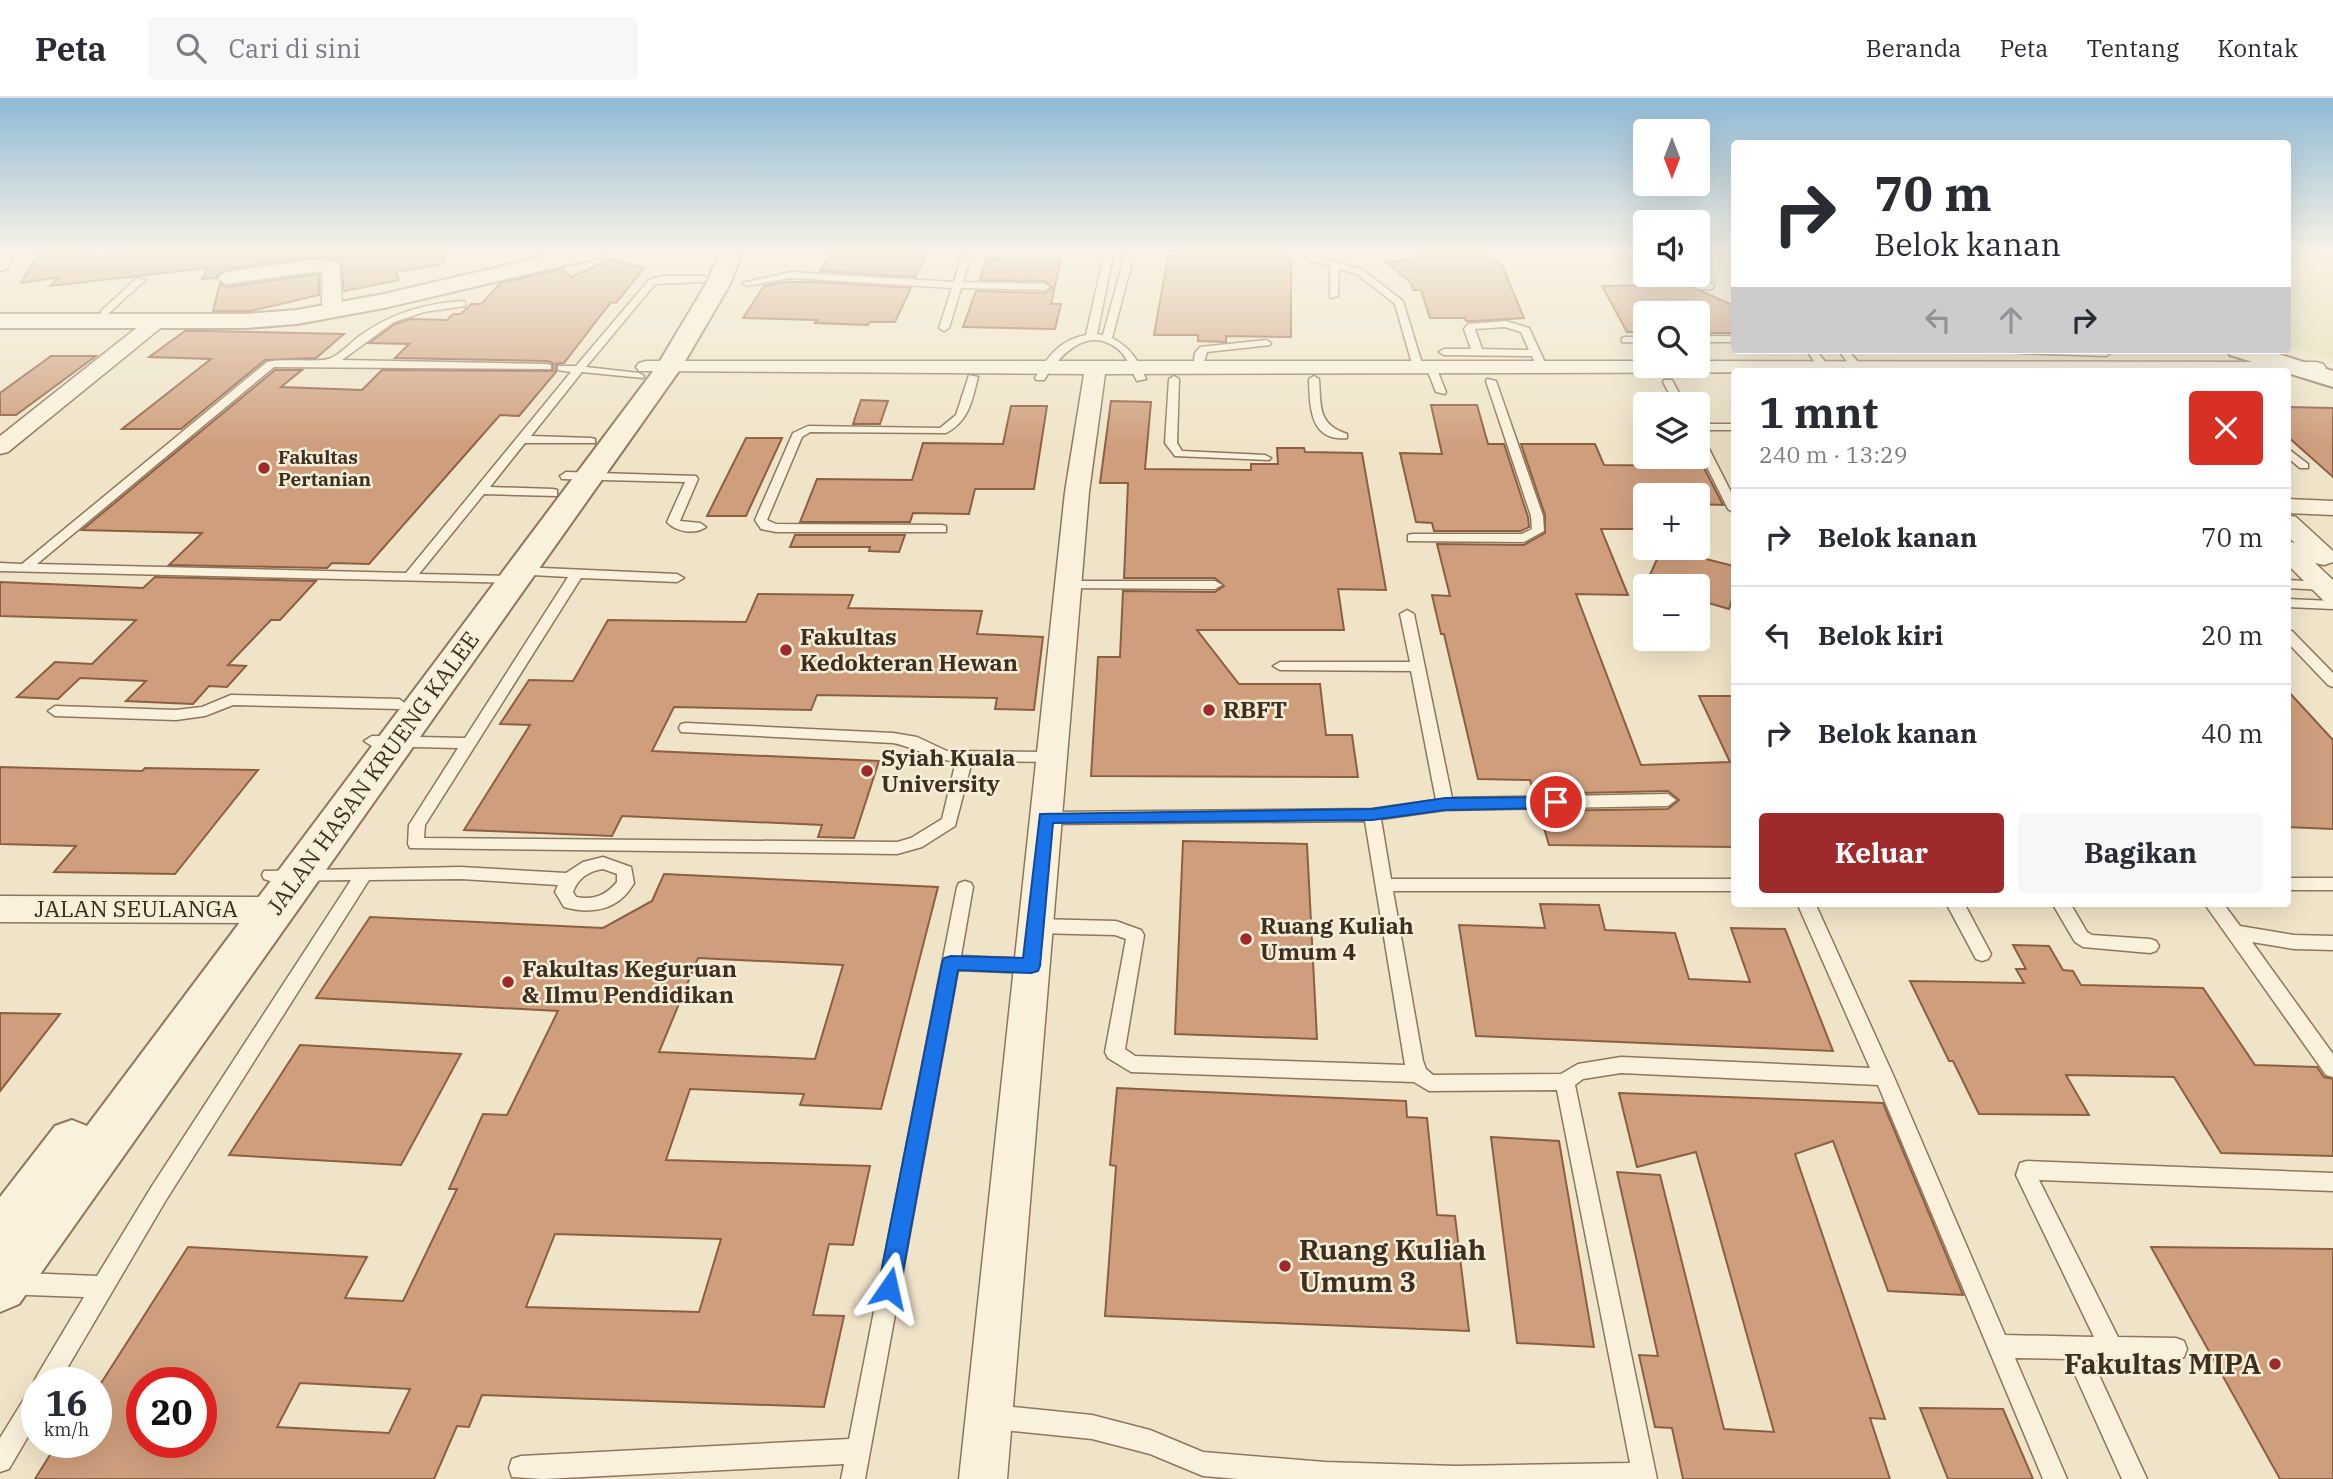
<!DOCTYPE html>
<html lang="id">
<meta charset="utf-8">
<style>
:root{--surface:#fff;--page:#f7f7f7;--text:#2b2b33;--muted:#7c7c81;--line:#e1e1e2;--accent:#9e2a2b}
body{margin:0;font-family:"IBM Plex Serif",serif;background:var(--page);color:var(--text);height:100vh;display:flex;flex-direction:column;font-size:26px;white-space:nowrap}
*{box-sizing:border-box;margin:0}
p{font-size:23px;color:var(--muted)}
.icon{flex:none;width:38px;height:38px;fill:none;stroke:currentColor;stroke-width:2;stroke-linecap:round;stroke-linejoin:round}
.map{position:relative;flex:1;overflow:hidden}
.panel{position:absolute;left:1731px;top:270px;width:560px;height:539px;display:flex;flex-direction:column;background:var(--surface);border-radius:7px;box-shadow:0 7px 28px #0002}
.panel>*{flex:none}
.banner{position:absolute;left:1731px;top:42px;width:560px;height:214px;border-radius:7px;box-shadow:0 7px 28px #0002;background:#fff;color:var(--text);overflow:hidden}
.needle{width:46px;rotate:180deg}
.controls{position:absolute;left:1633px;top:21px;display:grid;gap:14px}
.controls a{display:grid;place-items:center;width:77px;height:77px;border-radius:7px;background:var(--surface);box-shadow:0 7px 28px #0002;font-size:35px}
.speed{position:absolute;left:21px;top:1269px;display:flex;gap:14px;font-size:35px;font-weight:700;text-align:center}
.speed>*{display:grid;place-content:center;width:91px;height:91px;border-radius:50%;background:var(--surface);box-shadow:0 7px 28px #0002;line-height:1}
.speed small{font-size:18px;font-weight:400}
.speed .limit{border:10px solid #d22;background:#fff;color:#111}
.pin{position:absolute;display:grid;place-items:center;width:60px;height:60px;color:#fff;margin:-30px;border:4px solid #fff;border-radius:50%;box-shadow:0 2px 7px #0007}
.me{position:absolute;width:77px;margin:-38px;rotate:11deg;stroke-linejoin:round;filter:drop-shadow(0 0 5px #0008)}
.turn{display:flex;align-items:center;gap:24px;height:147px;padding:0 28px;font-size:32px}
.turn .icon{width:91px;height:91px;stroke-width:2.5}
.turn b{display:block;font-size:49px;line-height:60px}
.lanes{display:flex;align-items:center;height:66px;padding:0 28px;background:#0003;justify-content:center;gap:35px;direction:ltr}
.lanes .off{opacity:.35}
.round{display:grid;place-items:center;flex:none;width:74px;height:74px;border-radius:7px;background:var(--page)}
.headline{display:flex;align-items:center;justify-content:space-between;height:119px;padding:0 28px}
h1{font-size:42px;font-weight:800;line-height:52px}
.cta{display:flex;gap:14px;margin-top:auto;padding:14px 28px}
.cta a{flex:1;height:80px;border-radius:7px;background:var(--accent);color:#fff;font-size:28px;font-weight:800;line-height:80px;text-align:center}
.cta a+a{background:var(--page);color:var(--text)}
ul{padding:0;list-style:none}
li{display:flex;align-items:center;gap:21px;height:98px;padding:0 28px;border-top:2px solid var(--line)}
li div{flex:1}
li b{display:block;font-size:26px}
li em{font-style:normal}
header{display:flex;align-items:center;gap:42px;box-sizing:border-box;height:98px;padding:0 35px;background:var(--surface);border-bottom:2px solid var(--line)}
header strong{font-size:33px}
nav{display:flex;gap:38px;margin-inline-start:auto;font-size:24px}
.search{width:490px;height:63px;background:var(--page);display:flex;align-items:center;gap:18px;box-sizing:border-box;padding:0 24px;border-radius:7px;color:var(--muted);font-size:26px}
.map>svg:first-child{display:block}
.farmland{fill:#e6deb5}
.building{fill:#cf9f7d;stroke:#8d5f41;stroke-width:2;fill-rule:evenodd}
.lines{fill:none;stroke-linecap:round;stroke-linejoin:round}
.service-casing{stroke:#8d765c;stroke-width:3}
.minor-casing{stroke:#8d765c;stroke-width:3}
.tertiary-casing{stroke:#8d765c;stroke-width:4}
.service{fill:#faf1dc;fill-rule:evenodd}
.minor{fill:#faf1dc;fill-rule:evenodd}
.tertiary{fill:#faf1dc;fill-rule:evenodd}
.route{fill:#1a73e8;stroke:#114b97;stroke-width:2}
.poi-dot{fill:#9e2a2b;stroke:#f7eed8;stroke-width:2.5}
.labels{text-anchor:middle;stroke-width:5;stroke-linejoin:round;paint-order:stroke}
.far-poi-label{font-size:19px;font-weight:bold;fill:#3d2e20;stroke:#f7eed8;text-anchor:start}
.poi-label{font-size:23px;font-weight:bold;fill:#3d2e20;stroke:#f7eed8;text-anchor:start}
.street-label{font-size:23px;fill:#3d2e20;stroke:#f7eed8}
.near-poi-label{font-size:28px;font-weight:bold;fill:#3d2e20;stroke:#f7eed8;text-anchor:start}
</style>
<header>
<strong>Peta</strong>
<div class="search"><svg class="icon" aria-label="search" viewBox="0 0 24 24"><circle cx="10" cy="10" r="6"/><path d="M15 15l6 6"/></svg>Cari di sini</div>
<nav><a>Beranda</a><a>Peta</a><a>Tentang</a><a>Kontak</a></nav>
</header>
<div class="map">
<svg width="2333" height="1381" viewBox="0 0 2333 1381">
<rect width="100%" height="100%" fill="#f0e4c8"/>
<path class="farmland" d="M2287,153H2314L2333,158V262L2287,249Z"/>
<g class="building">
<path d="M40,153H90L87,160L144,153H212V159L215,153H443L444,166L396,174L399,182L344,193L340,163L315,158L226,171L215,180L202,181L208,170L50,188L60,179L21,185Z"/>
<path d="M833,153H905L927,156L916,179L820,173Z"/>
<path d="M1179,153H1281V161H1291V239L1226,238V244L1198,243V237H1154L1168,158H1178Z"/>
<path d="M1418,153H1480L1502,167L1524,220L1475,223H1466L1465,220H1430L1421,192H1413L1411,185L1387,164L1426,159Z"/>
<path d="M987,160L1061,161L1051,206H1061L1055,231L963,229L976,193L1045,195L1052,190L1045,183L980,182Z"/>
<path d="M610,161L644,170L616,205L611,204L564,265L556,266V274L519,318L500,317L369,466L332,465L327,470L169,467L202,435L82,432L275,272H302L281,289L362,292L382,272L553,273V265L547,263L395,260L409,246L369,245L395,226L411,221L447,222L453,216H461L471,206H481L501,185L562,171L571,179Z"/>
<path d="M319,176V197L251,213H213L220,185L226,189Z"/>
<path d="M786,184H814L911,190L895,224H870L868,227L815,225L817,222L743,220L764,188Z"/>
<path d="M1688,187L1734,208V235H1698V215H1645V234H1627L1602,188Z"/>
<path d="M185,233H205L344,236L316,260L265,262L181,331H122L211,261L149,259Z"/>
<path d="M51,258H96L16,317H0V295Z"/>
<path d="M861,302L888,303L880,326H853Z"/>
<path d="M1111,303L1151,304L1145,371L1251,372V366H1278L1277,350H1304L1305,354L1362,355L1386,492L1338,491L1344,532H1197L1239,586H1320L1326,637H1352L1358,679L1091,678L1098,559H1120L1123,493L1215,494L1224,488L1215,480H1124L1128,385H1100Z"/>
<path d="M1431,307H1477L1488,346H1504L1528,419L1529,429L1521,433H1434L1432,425L1416,424L1400,355L1442,356Z"/>
<path d="M1011,308H1047L1034,391H975L969,416L913,415L910,424H800L817,381L912,382L923,345L1003,346Z"/>
<path d="M2287,309L2333,310V379L2287,338Z"/>
<path d="M746,340H782L746,418H707Z"/>
<path d="M1521,346H1595L1604,367L1703,368L1723,407L1698,406V397H1645V431H1601L1628,497L1576,496L1641,667L1730,664L1699,598H1734V749L1549,747L1539,713L1668,711L1679,702L1668,693L1534,696L1530,682L1478,681L1444,536H1441L1432,497L1450,498L1437,446L1524,447L1545,435V417Z"/>
<path d="M795,437H905L899,454L869,453L870,449H790Z"/>
<path d="M1662,450L1734,468V495L1729,511L1698,502V488H1645Z"/>
<path d="M155,479L316,483L280,522H271L228,567L246,568L227,589L209,588L193,606L126,603L146,583L80,580L58,601L17,599L55,564L92,566L136,522L0,518V484L143,490Z"/>
<path d="M758,496L853,497L848,510L982,513L977,536L1043,539L1034,612L995,611L997,600L817,597L811,612L674,609L652,653L879,663L854,740L818,739L822,727L622,718L612,738L464,732L530,627L500,626L529,582L573,583L608,522L746,524Z"/>
<path d="M2287,592L2333,642V731L2287,729Z"/>
<path d="M0,669L142,673L145,670L258,672L175,776L54,774L76,748L0,746Z"/>
<path d="M1183,743L1307,746L1317,941L1175,936Z"/>
<path d="M664,776L938,789L881,1011L800,1007L804,996L690,991L666,1062L870,1068L853,1147L829,1146L813,1217L844,1218L824,1309L482,1297L469,1329L457,1328L434,1381H35L58,1344H96V1293L188,1149L367,1159L345,1200L403,1203L457,1091H449L483,1016L507,1017L558,913L316,900L370,819L603,830L652,803ZM698,860L843,867L815,961L659,954ZM555,1136L721,1141L699,1214L526,1209ZM142,1284H201V1344H142ZM300,1285L410,1291L389,1335L277,1329Z"/>
<path d="M1540,806L1599,807L1605,832L1675,835L1689,881L1750,884L1731,830L1785,831L1833,953L1476,938L1459,827L1545,830Z"/>
<path d="M2013,847L2049,848L2063,872L2073,873L2081,887L2203,890L2255,967L2317,969L2324,979L2333,981V1058L2221,1055L2174,979L2066,977L2089,1017L1979,1016L1953,963H1949L1910,883L2024,885L2016,871H2026Z"/>
<path d="M0,915L60,916L0,993Z"/>
<path d="M300,947L461,956L401,1067L229,1057Z"/>
<path d="M1117,990L1406,1003L1407,1019L1427,1020L1437,1117L1455,1118L1469,1233L1105,1218L1116,1068L1110,1067Z"/>
<path d="M1619,995L1883,1005L1963,1197L1888,1193L1833,1043L1795,1056L1885,1321L1870,1320L1890,1381H1683L1672,1330L1655,1329L1639,1257L1658,1258L1617,1074L1660,1077L1724,1331L1774,1334L1696,1054L1637,1069Z"/>
<path d="M1491,1039L1559,1043L1594,1249L1517,1245Z"/>
<path d="M2151,1149L2333,1151V1381H2280Z"/>
<path d="M1920,1310L2003,1311L2033,1381H1948Z"/>
</g>
<g class="lines">
<defs>
<g id="service">
<path d="M963,153H972L963,184L1045,186L1050,189L1045,192L961,190L949,230L944,233L939,230L952,190L791,180L747,188L742,185L791,174L954,184Z"/>
<path d="M1105,153H1114L1097,236L1103,237L1126,153H1135L1112,240C1131,250 1138,262 1146,281L1137,283C1131,272 1128,259 1118,251C1087,226 1059,258 1044,282H1036L1035,280C1048,258 1060,242 1086,237Z"/>
<path d="M1299,153H1309L1317,159L1363,172L1403,203L1423,269L1422,271L1413,269L1395,206L1357,176L1339,171L1338,198L1330,200V168L1311,163Z"/>
<path d="M662,178H703L708,181L703,184L655,186L586,269L639,275L644,278L643,280L582,274L531,338L591,340L595,341V345H525L490,389L553,391L557,392V398L484,396L419,476L513,478L518,479V485L0,473V465L22,466L267,264C283,260 322,265 331,260C342,255 351,244 361,237C392,215 424,206 462,203L465,204V208L424,214L394,224L342,262L547,266L551,267V271L274,269L37,466L406,475L571,274L558,272V268H576L649,182Z"/>
<path d="M137,180L145,182L107,217H101V213Z"/>
<path d="M1506,223L1529,230L1547,269L1546,271H1538L1532,258L1444,257L1439,254L1444,251H1471L1464,231L1468,226ZM1505,229L1521,234L1529,252L1482,251L1475,231Z"/>
<rect x="1698" y="238" width="36" height="6"/>
<path d="M1626,239H1645V245L1622,244V240Z"/>
<path d="M1266,242L1271,245L1270,247L1207,254L1202,271L1193,269L1195,255L1200,249Z"/>
<path d="M1806,252H1816L1830,270L1829,272H1821Z"/>
<path d="M1838,252H1848L1863,270L1862,272H1854Z"/>
<path d="M2015,252H2106L2111,255L2106,258L2020,255Z"/>
<path d="M1431,266L1436,269L1446,294L1445,296L1436,294L1426,269Z"/>
<path d="M969,277L978,279C972,303 969,323 946,335L810,334L802,339L767,422L776,426L942,427L946,428V434H776L761,431L755,422L793,335L808,328L940,330L956,317Z"/>
<path d="M1174,278L1179,281L1177,345L1182,353L1265,357L1271,360L1269,362L1175,358L1165,345L1169,281Z"/>
<path d="M1314,278L1319,281C1321,308 1317,326 1347,336V340C1309,344 1310,307 1309,281Z"/>
<path d="M1487,281L1496,283L1543,418L1544,433L1524,444L1408,443V437L1412,436H1522L1532,431L1531,418L1486,283Z"/>
<path d="M1664,282H1672L1685,306H1675L1663,284Z"/>
<rect x="1698" y="326" width="36" height="6"/>
<path d="M1698,338L1704,341L1734,400V415L1728,411L1698,351Z"/>
<path d="M2287,350L2308,366V370H2300L2287,359Z"/>
<path d="M566,374L696,378L698,381L680,423L700,425L706,429C695,437 676,434 667,424L685,384L562,381L560,378Z"/>
<path d="M520,469L677,476L684,480L677,484L581,480L425,727L424,740L897,744L911,740L942,721L956,663C934,663 915,649 893,645L681,634L679,630L681,626L686,625L893,635L917,639L947,653L1051,654L1059,659L1051,664L972,663L955,728L922,749L897,756L410,750L408,746L409,727L458,650L372,648L364,643L372,638L465,640L568,479L515,476V470Z"/>
<path d="M2287,482L2324,484L2331,488L2324,492L2287,490Z"/>
<path d="M1068,483H1215L1222,487L1215,491L1063,490V484Z"/>
<path d="M2287,501L2333,503V511L2287,509Z"/>
<path d="M1407,512L1414,516L1452,700L1668,696L1676,702L1668,708L1445,712L1381,721L1391,781H1734V793H1393L1423,963L1426,971L1433,977L1561,976L1578,966L1621,959L1870,970L1797,805H1815L1894,979L2005,1237L2094,1239L2016,1077L2020,1065L2027,1063L2333,1075V1093L2039,1082L2118,1239L2176,1240L2184,1243L2187,1251L2184,1259L2176,1262H2092L2147,1381H2122L2068,1261L2015,1260L2067,1381H2043L1878,987L1621,975L1583,981L1575,987L1657,1381H1238L1203,1378L1150,1356L1092,1341L993,1331L985,1327L981,1319L985,1311L993,1307L1092,1317L1150,1332L1203,1354L1325,1364L1456,1368L1630,1365L1557,992L1429,993L1414,984L1131,974L1108,960L1105,954L1126,841L1115,837L1035,835L1029,833L1026,828L1029,823L1035,821L1116,823L1141,832L1144,837L1125,951L1135,958L1405,967L1365,723L1046,726L1038,720L1046,714L1372,711L1436,702L1411,573L1280,572L1273,568L1280,564H1410L1400,516Z"/>
<path d="M2287,532L2292,533L2333,575V589L2328,587L2287,544Z"/>
<path d="M231,597L399,601L406,606L399,611L233,607L205,618L176,622L55,618L48,613L55,608L176,612L202,609Z"/>
<path d="M603,759L631,769L634,785C619,812 592,817 564,809L555,794L558,787L461,781L369,782L166,1102L59,1284H37V1323L9,1371L0,1374V1340L29,1293L37,1289L34,1284L38,1276L84,1199L0,1196V1174L97,1178L152,1088L351,782L270,783L264,781L262,777L264,773L461,769L566,775L583,764ZM603,771L617,776V784C605,798 594,802 576,799L573,794C578,780 589,773 603,771Z"/>
<rect x="2287" y="780" width="46" height="12"/>
<path d="M965,783L971,785L973,789L961,858L1031,861L1037,863L1040,868L1037,873L1031,875L958,872L865,1381H841L844,1366L543,1381L512,1379L509,1370L512,1361L521,1358L849,1341L957,789L959,785Z"/>
<path d="M1946,805H1964L1991,856L1988,861L1982,863L1976,861Z"/>
<path d="M2052,805H2070L2087,834L2092,837L2150,841L2156,843L2159,848L2156,853L2150,855L2083,849L2075,844Z"/>
<path d="M2204,805H2223L2240,828L2294,837L2333,838V852L2294,851L2252,844L2333,956V979L2326,977Z"/>
</g>
<g id="minor">
<path d="M0,153H15L7,171L0,173Z"/>
<path d="M1634,153H1645V159Z"/>
<path d="M315,161L338,164L340,168L342,207L339,211L332,213L322,207V173L226,186L217,180L226,174Z"/>
<path d="M1698,176L1714,187L1712,191H1698L1677,177Z"/>
<path d="M156,218L163,220L166,224L163,228L8,354L0,356V338L149,220Z"/>
<path d="M646,263H1645V268H1698V263L2316,264L2323,266L2326,270L2323,274L2287,276V273L1105,276L1089,394L1007,1381H959L1065,394L1084,276L639,273L636,269L639,265Z"/>
<path d="M2287,401L2333,403V417L2287,415Z"/>
<path d="M2287,417L2296,419L2333,453V464L2324,467L2315,465L2333,482V505L2324,503L2287,466V443L2295,445L2287,438Z"/>
<path d="M0,798L273,799L285,803L290,812L285,821L273,825L0,824Z"/>
</g>
<g id="tertiary">
<path d="M567,153H608L605,158L384,210L297,226L246,230H0V216H246L297,212L384,196Z"/>
<path d="M721,153H743L730,186L681,270L19,1206L0,1214V1099L55,1028L72,1022L87,1028L657,268L706,186Z"/>
<path d="M2226,252H2265L2333,273V289L2230,257Z"/>
</g>
</defs>
<use href="#service" class="service-casing"/>
<use href="#minor" class="minor-casing"/>
<use href="#tertiary" class="tertiary-casing"/>
<use href="#service" class="service"/>
<use href="#minor" class="minor"/>
<use href="#tertiary" class="tertiary"/>
</g>
<linearGradient id="sky" x2="0" y2="1"><stop stop-color="#8fbad6"/><stop offset="0.44" stop-color="#f8f3e6"/><stop offset="1" stop-color="#f8f3e6" stop-opacity="0"/></linearGradient>
<rect width="2333" height="347" fill="url(#sky)"/>
<path class="route" d="M1556,699L1564,704L1556,710L1445,712L1372,722L1053,725L1040,868L1038,873L1031,875L958,872L900,1190L897,1198L889,1201L881,1198L878,1190L942,865L944,860L951,858L1023,860L1040,716L1372,711L1445,700Z"/>
<g class="poi-dot">
<circle cx="264" cy="370" r="7"/>
<circle cx="786" cy="552" r="7"/>
<circle cx="1209" cy="612" r="7"/>
<circle cx="867" cy="673" r="7"/>
<circle cx="1246" cy="841" r="7"/>
<circle cx="508" cy="884" r="7"/>
<circle cx="1285" cy="1168" r="7"/>
<circle cx="2275" cy="1266" r="7"/>
</g>
<g class="labels">
<g class="far-poi-label">
<text x="278" y="366">Fakultas<tspan x="278" dy="22">Pertanian</tspan></text>
</g>
<g class="poi-label">
<text x="800" y="547">Fakultas<tspan x="800" dy="26">Kedokteran Hewan</tspan></text>
<text x="1223" y="620">RBFT</text>
<text x="881" y="668">Syiah Kuala<tspan x="881" dy="26">University</tspan></text>
<text x="1260" y="836">Ruang Kuliah<tspan x="1260" dy="26">Umum 4</tspan></text>
<text x="522" y="879">Fakultas Keguruan<tspan x="522" dy="26">&amp; Ilmu Pendidikan</tspan></text>
</g>
<g class="street-label">
<text transform="translate(373 675) rotate(-54)" y="8">JALAN HASAN KRUENG KALEE</text>
<text x="136" y="819">JALAN SEULANGA</text>
</g>
<g class="near-poi-label">
<text x="1299" y="1162">Ruang Kuliah<tspan x="1299" dy="32">Umum 3</tspan></text>
<text x="2261" y="1276" text-anchor="end">Fakultas MIPA</text>
</g>
</g>
</svg>
<div class="controls">
<a><svg class="needle" viewBox="-14 -14 28 28"><path d="M0-13l5 13h-10z" fill="#e53935"/><path d="M0 13l5-13h-10z" fill="#7c7c81"/></svg></a>
<a><svg class="icon" aria-label="sound" viewBox="0 0 24 24"><path d="M4 9h4l5-4v14l-5-4H4zM17 9q2 3 0 6"/></svg></a>
<a><svg class="icon" aria-label="search" viewBox="0 0 24 24"><circle cx="10" cy="10" r="6"/><path d="M15 15l6 6"/></svg></a>
<a><svg class="icon" aria-label="layers" viewBox="0 0 24 24"><path d="M12 4l9 5-9 5-9-5zM3 14l9 5 9-5"/></svg></a>
<a>+</a>
<a>−</a>
</div>
<div class="speed"><div>16<small>km/h</small></div><div class="limit">20</div></div>
<div class="pin" style="left:1556px;top:704px;background:#d93025"><svg class="icon" aria-label="arrive" viewBox="0 0 24 24"><path d="M6 21V4h12l-3 4 3 4H6"/></svg></div>
<svg class="me" style="left:889px;top:1190px" viewBox="-20 -20 40 40"><path d="M0-17L14 15 0 8-14 15z" fill="#1a73e8" stroke="#fff" stroke-width="4"/></svg>
<div class="banner">
<div class="turn"><svg class="icon" aria-label="right" viewBox="0 0 24 24"><path d="M7 20v-9h11M14 6l5 5-5 5"/></svg><div><b>70 m</b>Belok kanan</div></div>
<div class="lanes"><svg class="icon off" aria-label="left" viewBox="0 0 24 24"><path d="M17 20v-9H6M10 6l-5 5 5 5"/></svg><svg class="icon off" aria-label="ahead" viewBox="0 0 24 24"><path d="M12 20V5M6 11l6-6 6 6"/></svg><svg class="icon" aria-label="right" viewBox="0 0 24 24"><path d="M7 20v-9h11M14 6l5 5-5 5"/></svg></div>
</div>
<section class="panel">
<div class="headline"><div><h1>1 mnt</h1><p>240 m · 13:29</p></div><a class="round" style="background:#d93025;color:#fff"><svg class="icon" aria-label="close" viewBox="0 0 24 24"><path d="M6 6l12 12M18 6L6 18"/></svg></a></div>
<ul>
<li><svg class="icon" aria-label="right" viewBox="0 0 24 24"><path d="M7 20v-9h11M14 6l5 5-5 5"/></svg><div><b>Belok kanan</b></div><em>70 m</em></li>
<li><svg class="icon" aria-label="left" viewBox="0 0 24 24"><path d="M17 20v-9H6M10 6l-5 5 5 5"/></svg><div><b>Belok kiri</b></div><em>20 m</em></li>
<li><svg class="icon" aria-label="right" viewBox="0 0 24 24"><path d="M7 20v-9h11M14 6l5 5-5 5"/></svg><div><b>Belok kanan</b></div><em>40 m</em></li>
</ul>
<div class="cta"><a>Keluar</a><a>Bagikan</a></div>
</section>
</div>
